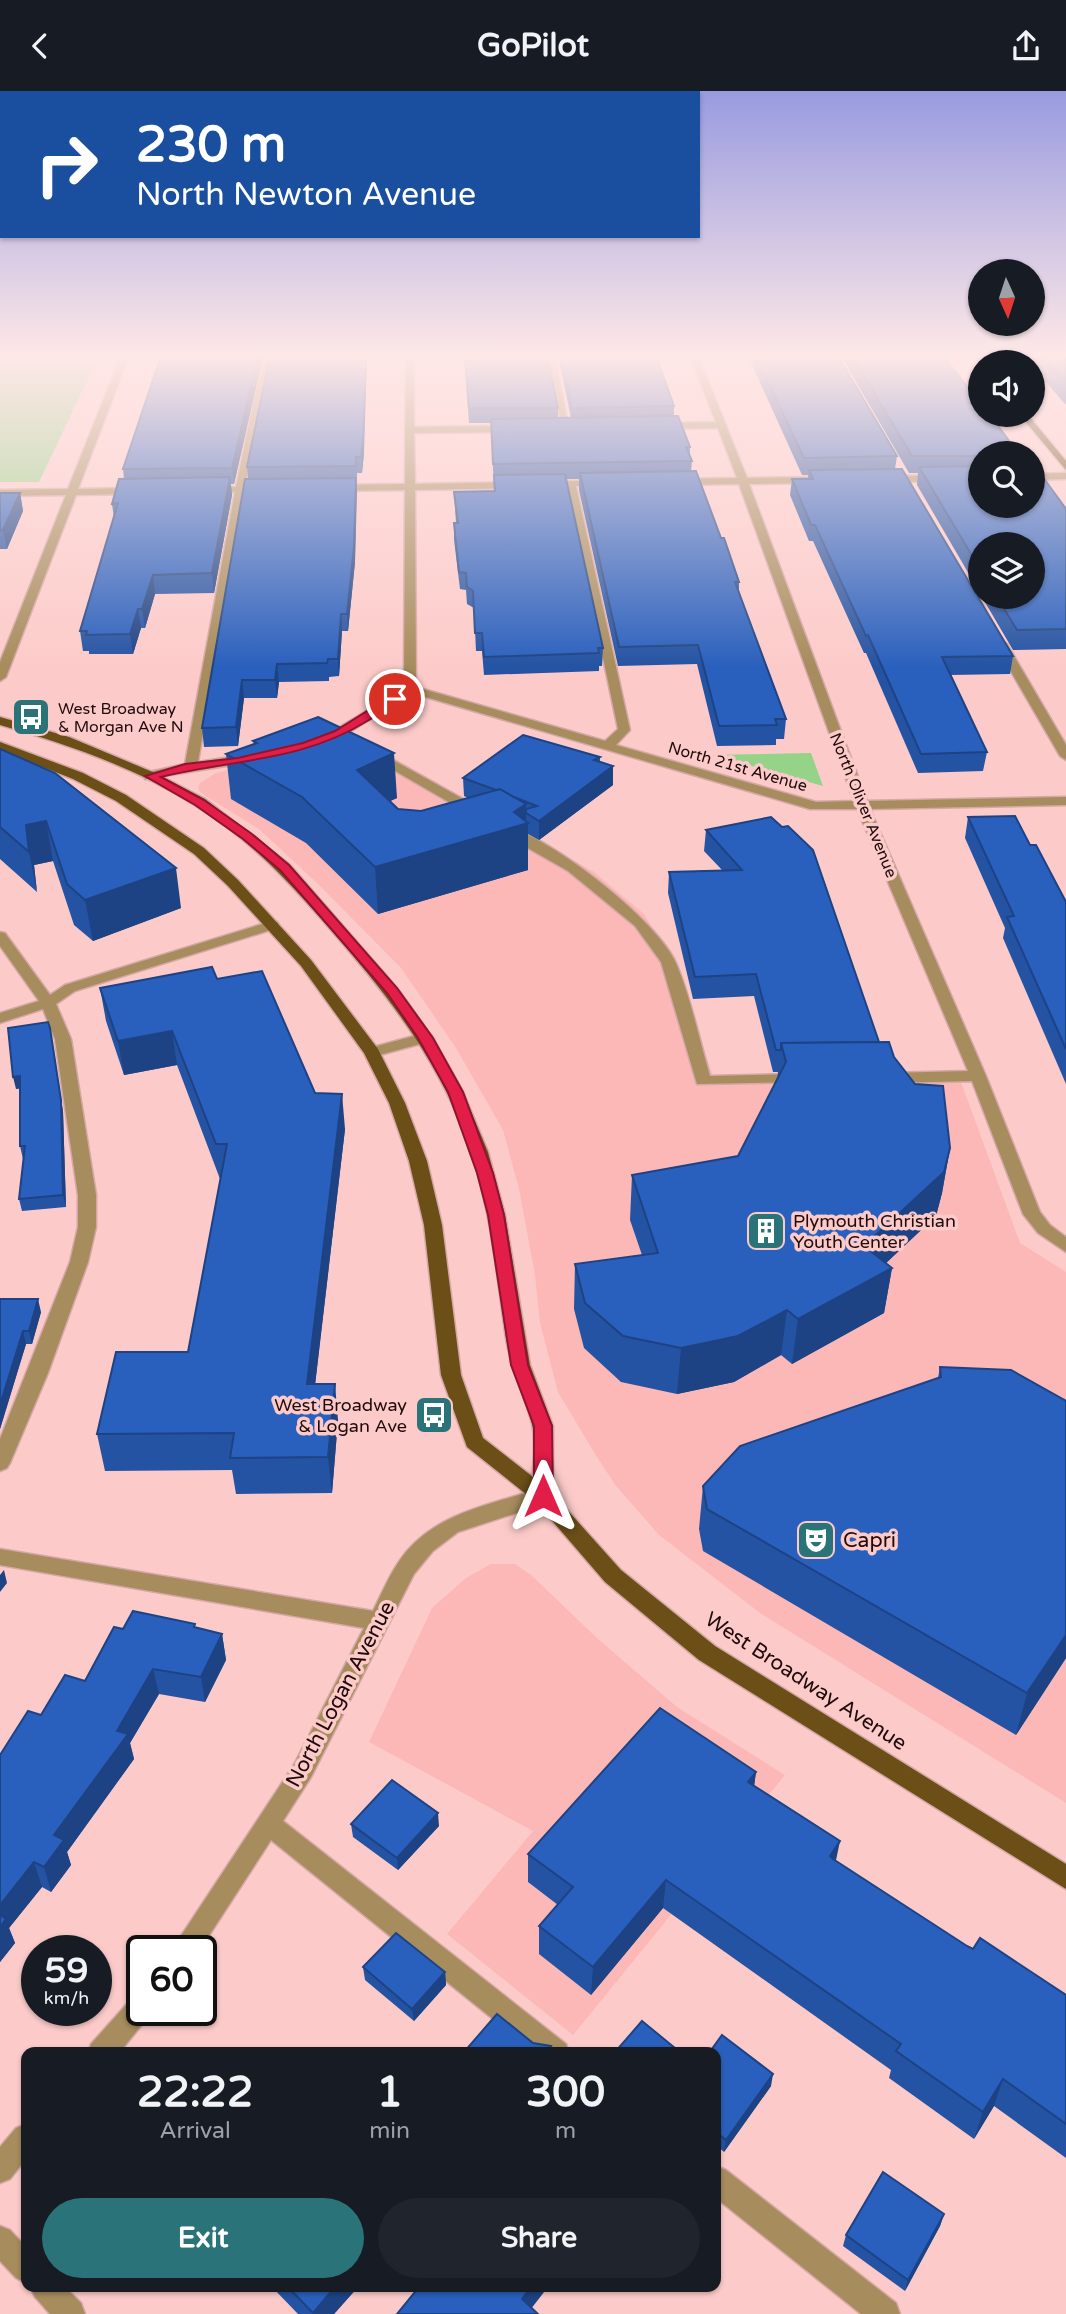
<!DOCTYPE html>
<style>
:root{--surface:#171b24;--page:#20242c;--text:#f1f3f6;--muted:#9ea1a6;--accent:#2a7479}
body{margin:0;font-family:"Varela Round",sans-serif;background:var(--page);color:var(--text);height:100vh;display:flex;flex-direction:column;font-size:26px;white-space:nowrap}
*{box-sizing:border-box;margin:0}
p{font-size:23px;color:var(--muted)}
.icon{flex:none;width:38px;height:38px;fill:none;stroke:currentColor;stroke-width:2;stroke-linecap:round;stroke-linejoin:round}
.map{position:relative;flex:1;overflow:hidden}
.side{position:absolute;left:21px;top:1956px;width:700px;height:245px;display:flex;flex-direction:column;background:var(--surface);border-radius:14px;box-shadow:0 2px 5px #0004}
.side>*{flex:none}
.top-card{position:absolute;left:0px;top:0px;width:700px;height:147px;box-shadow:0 2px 5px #0004;background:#1a4fa0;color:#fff;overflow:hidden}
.needle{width:46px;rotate:177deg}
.fabs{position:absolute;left:968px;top:168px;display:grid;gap:14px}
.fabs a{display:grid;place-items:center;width:77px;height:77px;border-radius:50%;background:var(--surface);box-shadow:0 2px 5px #0004;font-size:35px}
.speed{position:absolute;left:21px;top:1844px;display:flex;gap:14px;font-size:35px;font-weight:700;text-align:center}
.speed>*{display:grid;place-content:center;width:91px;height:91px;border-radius:50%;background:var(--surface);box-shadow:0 2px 5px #0004;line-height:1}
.speed small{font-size:18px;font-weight:400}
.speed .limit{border:4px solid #111;border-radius:10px;background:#fff;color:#111}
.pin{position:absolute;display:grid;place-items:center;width:60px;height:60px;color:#fff;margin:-30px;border:4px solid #fff;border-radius:50%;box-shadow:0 2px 7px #0007}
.me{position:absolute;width:77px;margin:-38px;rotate:0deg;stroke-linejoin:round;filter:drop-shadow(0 0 5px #0008)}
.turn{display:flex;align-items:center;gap:24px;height:147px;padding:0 21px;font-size:32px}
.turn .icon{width:91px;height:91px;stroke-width:2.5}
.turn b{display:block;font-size:49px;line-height:60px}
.eta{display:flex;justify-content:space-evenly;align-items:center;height:119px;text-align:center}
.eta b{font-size:42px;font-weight:700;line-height:49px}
.button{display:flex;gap:14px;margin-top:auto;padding:14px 21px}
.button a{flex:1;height:80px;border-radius:42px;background:var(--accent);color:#fff;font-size:28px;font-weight:700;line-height:80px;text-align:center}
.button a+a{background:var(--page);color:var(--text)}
header{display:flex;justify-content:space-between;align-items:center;height:91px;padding:0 21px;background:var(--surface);font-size:32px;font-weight:700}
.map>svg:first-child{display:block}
.built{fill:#fcb8b6}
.green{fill:#95d389}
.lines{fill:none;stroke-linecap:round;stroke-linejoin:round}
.minor-casing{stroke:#d4a8a7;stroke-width:3}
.major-casing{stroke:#d4a8a7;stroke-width:3}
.minor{fill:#a78c5d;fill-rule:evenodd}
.major{fill:#6b4f17;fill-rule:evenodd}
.wall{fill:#2453a3}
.shaded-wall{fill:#1d4384}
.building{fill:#2a60bd;stroke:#1d4384;stroke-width:2}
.route{fill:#e11d48;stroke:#92132f;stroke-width:2}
.labels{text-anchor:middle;stroke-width:7;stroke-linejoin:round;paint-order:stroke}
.far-poi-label{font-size:16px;fill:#1f0b0b;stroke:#fccbc9;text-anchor:start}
.far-street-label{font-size:16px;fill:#1f0b0b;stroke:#fccbc9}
.poi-label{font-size:18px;fill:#1f0b0b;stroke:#fccbc9;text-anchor:start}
.near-poi-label{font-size:21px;fill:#1f0b0b;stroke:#fccbc9;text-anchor:start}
.near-street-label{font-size:21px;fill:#1f0b0b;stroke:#fccbc9}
</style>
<header><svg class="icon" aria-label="back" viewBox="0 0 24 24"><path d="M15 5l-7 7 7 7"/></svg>GoPilot<svg class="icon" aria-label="share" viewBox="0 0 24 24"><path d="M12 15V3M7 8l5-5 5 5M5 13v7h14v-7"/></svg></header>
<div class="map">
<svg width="1066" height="2223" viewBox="0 0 1066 2223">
<rect width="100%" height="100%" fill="#fccbc9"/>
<g class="built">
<path d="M357,646L594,781L644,823L674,871L713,985L957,980L1020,1152L1066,1181V1712L760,1522L659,1444L616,1395L595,1363L558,1301L540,1232L535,1184L519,1098L503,1039L456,957L401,877L318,793L259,738L201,702L198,697L200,692L216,682Z"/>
<path d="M491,1473H515L531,1484L598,1548L677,1616L785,1684L573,1944L447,1843L533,1740L369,1651L432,1517L466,1487Z"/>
</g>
<g class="green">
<path d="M0,265H99L39,391H0Z"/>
<path d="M811,662L823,695L712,664Z"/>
</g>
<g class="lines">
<defs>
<g id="minor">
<path d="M121,265H129L78,398L136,397L141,400L136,403L76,404L6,586L0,590V571L66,404L0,405V399L68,398Z"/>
<path d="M263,265H271L245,395H266L271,398L266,401H244L198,671L251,663L257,667L251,671L145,688V682L185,673L235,401L210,402L205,399L210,396H236Z"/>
<path d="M406,265H414V336L512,335L516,338L512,341L414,342L415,393L518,391L523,394L518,397L415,399L416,596L605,650L618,638L567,395L546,396L541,393L546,390H605V394L602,395H576L630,639L616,654L816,711L854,710L739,393L675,394L670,391L675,388L737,387L718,337L659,338L655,335L659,332L716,331L690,265H698L747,387L815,386L820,389L815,392L749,393L867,710L1066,706V714L870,718L986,985L1040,1121L1050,1134L1066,1146V1161L1038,1142L1023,1123L972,990L887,992L879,987L887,982L968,980L857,718H810L412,602L343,645L322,650V644L335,639L404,597L405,399L332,400L327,397L332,394L405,393Z"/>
<path d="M547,265H555L569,339L562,337Z"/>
<path d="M1066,382V388L1032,389V383Z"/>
<path d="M980,384V390L885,391L880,388L885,385Z"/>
<path d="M1001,550L1007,553L1066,654V669L1060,665L995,553Z"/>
<path d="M375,659L483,719L485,722L478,726L473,725L371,666V660Z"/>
<path d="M508,736C553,748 657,829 676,872C691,907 699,948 710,985L800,983L808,988L806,991L697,993L661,871L635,835L568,780L503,743L501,740Z"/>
<path d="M272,830L277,831L279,834L277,837L75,900L56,913L71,948L96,1104V1136L88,1171L48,1282L10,1372L7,1377L0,1380V1348L70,1171L78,1136V1104L55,948L43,918L0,932V922L39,910L0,855V841L5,842L50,904L65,894Z"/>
<path d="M425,942L431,944L433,947L431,950L372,966L364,961L366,958Z"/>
<path d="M543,1397L550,1399L553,1405L550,1411L458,1441L433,1460L414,1483L311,1686L283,1730L566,1953L569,1962H535L271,1749L199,1860H171L295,1672L364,1537L0,1474V1458L373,1520C381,1504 388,1487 398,1472C429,1423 491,1413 543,1397Z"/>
<path d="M142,1902V1920H153L119,1962H88L91,1953L133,1906Z"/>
<path d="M26,2033V2068L10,2088L0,2092V2056L16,2037Z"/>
<path d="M716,2075L726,2079L896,2212L900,2223H861L716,2107Z"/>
<path d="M0,2135L10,2139L26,2156V2192L16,2187L0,2170Z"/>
<path d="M30,2196H65L81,2212L85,2223H50L35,2206Z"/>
</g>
<g id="major">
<path d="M975,265H983L988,271H980Z"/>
<path d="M1020,324H1028L1066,370V379Z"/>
<path d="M0,626L69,646L155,682L205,708L290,774L397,897L433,947L463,1001L488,1061L505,1124L530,1274L553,1335V1403L621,1479L715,1555L1066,1773V1798L699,1569L605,1491L536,1411L467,1356L441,1284L424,1134L409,1070L389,1012L364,962L301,875L228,795L194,763L116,710L73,688L0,659V651L83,682L126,704L204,757L238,789L311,869L378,958L405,1012L427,1070L442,1134L461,1284L483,1347L533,1386C533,1369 536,1349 532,1333C525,1303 511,1279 506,1247C497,1185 491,1120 471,1060C442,973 390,907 331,839C290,792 249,747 195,714C136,677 67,653 0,634Z"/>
</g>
</defs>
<use href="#minor" class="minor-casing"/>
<use href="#major" class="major-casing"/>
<use href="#minor" class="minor"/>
<use href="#major" class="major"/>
</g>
<g class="wall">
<path d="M161,265H263L234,393H231L232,404L214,502L155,503L145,537H141L133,563H89V560H83L80,540L114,427L112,413L124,388L123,378Z"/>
<path d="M464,265H547L558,317V327H571L558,265H656L674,315V325L690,356V365L692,370L691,381L739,491V500L786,628L784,648H776V654L717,655L697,573L618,575L579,399V388H566L603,557L602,575H599V580L484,584L482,560H476L474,517L467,513L466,499L460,498L454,449V432H456L454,401L494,400L491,332H469Z"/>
<path d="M748,265H838L897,365L895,378L1013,565L1010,583L950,584L987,661L983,680L918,682L866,562H864L813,450H809L790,404L792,388H808V384H802Z"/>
<path d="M841,265H943L980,362V415L1037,389L1066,418V558L1013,559L982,506H1032L980,453V502L917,394L918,382H909Z"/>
<path d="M1023,265H1066V314L1032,275V271H1029Z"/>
<path d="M364,362L362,382H357V391H356L355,471L348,540H342L339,585L329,586V590L279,591L277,607H244L238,655L204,656L202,637L248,388L247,376Z"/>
<path d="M0,402H20L23,420L7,458H0Z"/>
<path d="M253,650L397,707L390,710L398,718L421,720L468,707L464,705L463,687L600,666V671L613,675V694L539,749L528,743V779L378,823L306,752L231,708L226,663L254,653Z"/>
<path d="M0,658L181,817L93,850L74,834L53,770L34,774L37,801L0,768Z"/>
<path d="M771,726L879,951L894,966L950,1057L942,1102L936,1125L886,1172L892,1177L884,1222L792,1273L781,1264L734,1291L677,1303L621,1291L584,1257L574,1218L575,1173L642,1164L630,1129L632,1084L738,1065L777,989L778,981H773L754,905L693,908L668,802L669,781L722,779L704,760L706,739Z"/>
<path d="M968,726L1030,754L1066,811V993L1003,847L1005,837L965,747Z"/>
<path d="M217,888L345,1038L315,1293L338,1329L332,1402L236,1403L232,1379L105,1380L97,1343L188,1261L220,1088L177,974L124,984L106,930L100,897Z"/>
<path d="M50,937L63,1021L66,1116L22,1120L19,1108L24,1068H23L20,1055V997L16,998Z"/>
<path d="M0,1208L41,1221L32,1253H26L0,1338Z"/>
<path d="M940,1276L1066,1567L1016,1644L703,1460L699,1438L703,1395L938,1287Z"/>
<path d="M196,1537L222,1543L226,1569L205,1611L159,1603L130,1652L134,1668L67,1761L71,1774L51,1801L42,1796L9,1837L15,1852L0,1871V1664L41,1624L85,1590L123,1538Z"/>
<path d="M756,1681L754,1695L836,1770L967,1855L1066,1904V2067L994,2015L974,2048L889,1987L891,1979L663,1817L591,1904L539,1863V1835L558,1814L528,1791V1763Z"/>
<path d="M351,1733L439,1735L398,1779L353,1746Z"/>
<path d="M363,1876L445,1881L446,1894L414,1930L365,1889Z"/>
<path d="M716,1962L771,1995L724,2061L716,2054Z"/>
<path d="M944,2123L940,2135L905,2200L843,2155L846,2144Z"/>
<path d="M272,2196H358L334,2223H298Z"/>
</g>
<g class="shaded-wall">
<path d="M258,265H263L234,393L232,377Z"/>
<path d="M366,265H367L364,362L362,382L361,366Z"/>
<path d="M230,386L232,404L214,502L212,482Z"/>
<path d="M356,387L357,402L355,471L348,540L347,523Z"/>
<path d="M20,402L23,420L7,458L3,439Z"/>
<path d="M153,484L155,503L145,537L142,518Z"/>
<path d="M138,518L141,537L133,563L130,543Z"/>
<path d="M341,523L342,540L339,585L338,568Z"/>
<path d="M277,573L279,591L277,607L275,589Z"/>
<path d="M242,589L244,607L238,655L236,636Z"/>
<path d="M394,662L397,707L360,724L357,679Z"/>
<path d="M613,675V694L539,749V730Z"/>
<path d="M526,713V733L528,732V779L378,823L375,776L514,721Z"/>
<path d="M46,730L53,770L34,774L37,801L29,761L26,734Z"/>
<path d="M176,777L181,817L93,850L85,809Z"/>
<path d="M50,937L63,1021L66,1116L63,1104Z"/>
<path d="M172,940L177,974L124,984L118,950Z"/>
<path d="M20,985L23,997L16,998L13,986Z"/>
<path d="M342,1003L345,1038L311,1329L307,1293Z"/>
<path d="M950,1057L942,1102L936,1125L867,1190L892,1177L884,1222L792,1273L798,1228Z"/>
<path d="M38,1208L41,1221L32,1253L29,1240Z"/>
<path d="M787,1219L781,1264L734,1291L677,1303L681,1257Z"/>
<path d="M23,1240L26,1253L0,1338V1314Z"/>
<path d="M335,1293L338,1329L332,1402L328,1366Z"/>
<path d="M4,1479L7,1492L0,1501V1484Z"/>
<path d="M222,1543L226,1569L205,1611L201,1586Z"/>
<path d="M1066,1544V1567L1016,1644L1027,1602Z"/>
<path d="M153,1578L159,1603L130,1652L134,1668L67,1761L71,1774L51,1801L44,1776L54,1744Z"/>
<path d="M756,1681L752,1710L748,1691Z"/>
<path d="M438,1722L439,1735L398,1779L397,1767Z"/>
<path d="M840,1750L834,1779L830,1765Z"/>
<path d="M34,1771L42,1796L9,1837L15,1852L0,1871V1814Z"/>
<path d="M666,1789L663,1817L591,1904L593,1876Z"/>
<path d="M445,1881L446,1894L414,1930L412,1918Z"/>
<path d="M773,1983L771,1995L724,2061L726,2049Z"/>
<path d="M1003,1988L994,2015L974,2048L983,2021Z"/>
<path d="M944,2123L940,2135L905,2200L908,2189Z"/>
<path d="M335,2196H358L334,2223H313V2222Z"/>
<path d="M531,2196H548L527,2223L522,2208Z"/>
</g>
<g class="building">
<path d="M161,265H258L232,377L123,378Z"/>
<path d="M270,265H366L363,347L361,366H356V375L247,376Z"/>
<path d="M465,265H547L558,317H469Z"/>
<path d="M561,265H656L674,315L572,317Z"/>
<path d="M756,265H838L897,365L804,367Z"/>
<path d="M852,265H943L980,312V324H990L1018,362H980V365H912Z"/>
<path d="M1043,265H1066V290Z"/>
<path d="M678,325L690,356H686L692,370L493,373L491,328Z"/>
<path d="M980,375V415H1032V382L1037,389H1045L1066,418V538L1017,539L997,506H1032V453H980V478L919,376Z"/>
<path d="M902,378L1013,565L942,566L987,661L921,663L868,544L866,545L815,434H811L792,388H813L809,379Z"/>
<path d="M696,380L721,447H724L739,491H735L786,628H775L777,634L719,635L698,554L619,556L580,382Z"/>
<path d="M565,383L603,557H598L599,562L484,566L482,542H475L473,500L467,496L466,482L459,481L454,432H458L454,401L495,400L494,384Z"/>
<path d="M230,386L212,482L153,484L142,518H138L130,543L86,544L87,540H80L118,412L112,413L119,388Z"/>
<path d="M356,387L354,455L347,523H341L338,568H328L327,572L277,573L275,589H242L236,636L202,637L245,388Z"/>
<path d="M0,402H20L3,439L0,440Z"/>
<path d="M318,626L394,662L357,679L398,718L421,720L500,698L526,713L514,721L528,732L375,776L302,706L226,663L257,652L253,650Z"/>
<path d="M523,644L600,666L594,669L613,675L539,730L526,722V718L537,715L514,706L500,698L496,699L463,687Z"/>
<path d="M0,658L55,682L176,777L85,809L67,793L46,730L26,734L29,761L0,736Z"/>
<path d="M1015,725L1030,754H1036L1066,811V958L1007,826L1014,825L968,726Z"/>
<path d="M771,726L782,736L788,735L813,759L879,951L781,952V959H776L756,883L695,886L669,781L742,779L706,739Z"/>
<path d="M212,876L217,888L262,880L315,1002L342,1003L307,1293H335L328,1366L230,1367L234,1342L97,1343L116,1261H188L227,1053H216L172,940L118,950L100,897Z"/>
<path d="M48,931L50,937L61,1009L63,1104L19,1108L25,1055H20V985L13,986L8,937Z"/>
<path d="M889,951L894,966L915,993L943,995L950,1057L944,1081L864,1155L892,1177L798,1228L787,1219L738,1245L681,1257L623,1245L585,1212L575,1173L658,1162L632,1084L738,1065L786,971L781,952Z"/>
<path d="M0,1208H38L29,1240H23L0,1314Z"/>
<path d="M940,1276L1011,1279L1066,1310V1544L1027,1602L707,1418L703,1395L740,1355L941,1286Z"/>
<path d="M133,1520L195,1533L194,1536L222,1543L201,1586L153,1578L117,1640L128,1643L54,1744L64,1749L44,1776L34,1771L0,1814V1664L28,1620L41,1624L65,1584L85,1590L114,1536L123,1538Z"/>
<path d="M660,1617L756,1681L748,1691L840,1750L830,1765L833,1768L967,1855L973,1858L980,1847L1066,1904V2033L1003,1988L983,2021L896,1960L901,1953L666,1789L593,1876L539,1835L573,1796L528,1763Z"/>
<path d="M392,1689L438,1722L397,1767L351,1733Z"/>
<path d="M0,1824L6,1828L0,1836Z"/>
<path d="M396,1842L445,1881L412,1918L363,1876Z"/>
<path d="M497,1923L533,1952L551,1955L546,1962L464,1961Z"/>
<path d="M642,1930L681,1962H617L616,1960Z"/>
<path d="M722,1944L773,1983L726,2049L716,2041V1962H709Z"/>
<path d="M883,2081L944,2123L908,2189L846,2144Z"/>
<path d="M288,2196H335L313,2222Z"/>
<path d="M419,2196H531L522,2208L538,2223H397Z"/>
</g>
<linearGradient id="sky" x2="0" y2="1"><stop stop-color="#999be0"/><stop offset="0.46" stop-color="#fee8e7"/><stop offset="1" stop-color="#fee8e7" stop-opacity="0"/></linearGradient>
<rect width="1066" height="576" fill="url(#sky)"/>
<path class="route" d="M391,605L400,608C391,616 379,622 369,629C302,671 234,668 161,686L204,709L252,743L289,774L397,897L433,947L463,1001L493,1082L504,1124L528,1274L552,1335L553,1405L550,1410L543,1412L537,1410L534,1405V1335L511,1274L488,1124L477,1082L448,1001L418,947L387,902L280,779L243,748L195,714L145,685L185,673L238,667L303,652L335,640Z"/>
<defs>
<symbol id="bus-square" viewBox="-11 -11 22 22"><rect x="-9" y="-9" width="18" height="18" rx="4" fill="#2a7479" stroke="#fccbc9"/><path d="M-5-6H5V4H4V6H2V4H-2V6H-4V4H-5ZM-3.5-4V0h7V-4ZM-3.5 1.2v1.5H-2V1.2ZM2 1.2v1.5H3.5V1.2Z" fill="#fff"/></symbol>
<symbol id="building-square" viewBox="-11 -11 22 22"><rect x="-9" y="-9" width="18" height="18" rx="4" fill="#2a7479" stroke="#fccbc9"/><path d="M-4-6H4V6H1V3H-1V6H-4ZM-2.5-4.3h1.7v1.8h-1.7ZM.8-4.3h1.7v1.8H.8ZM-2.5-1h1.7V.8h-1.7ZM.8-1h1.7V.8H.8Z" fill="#fff"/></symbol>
<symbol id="theatre-square" viewBox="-11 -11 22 22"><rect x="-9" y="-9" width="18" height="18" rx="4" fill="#2a7479" stroke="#fccbc9"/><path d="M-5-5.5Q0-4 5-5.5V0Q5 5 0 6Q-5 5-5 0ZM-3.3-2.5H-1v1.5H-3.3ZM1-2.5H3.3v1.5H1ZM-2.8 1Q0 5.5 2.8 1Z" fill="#fff"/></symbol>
</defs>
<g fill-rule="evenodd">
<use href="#bus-square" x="9" y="604" width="44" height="44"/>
<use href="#building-square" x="744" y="1118" width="44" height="44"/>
<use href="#bus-square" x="412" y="1302" width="44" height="44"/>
<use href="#theatre-square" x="794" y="1427" width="44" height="44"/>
</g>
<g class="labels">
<g class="far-poi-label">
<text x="58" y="623">West Broadway<tspan x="58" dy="18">&amp; Morgan Ave N</tspan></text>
</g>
<g class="far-street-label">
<text transform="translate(738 675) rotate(16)" y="6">North 21st Avenue</text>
<text transform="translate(864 714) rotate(68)" y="6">North Oliver Avenue</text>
</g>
<g class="poi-label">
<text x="793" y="1136">Plymouth Christian<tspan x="793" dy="21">Youth Center</tspan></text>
<text x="407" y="1320" text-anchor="end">West Broadway<tspan x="407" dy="21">&amp; Logan Ave</tspan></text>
</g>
<g class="near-poi-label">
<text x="843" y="1456">Capri</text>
</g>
<g class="near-street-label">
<text transform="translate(806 1590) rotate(33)" y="7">West Broadway Avenue</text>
<text transform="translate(340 1603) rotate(-62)" y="7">North Logan Avenue</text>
</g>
</g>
</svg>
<div class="fabs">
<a><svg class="needle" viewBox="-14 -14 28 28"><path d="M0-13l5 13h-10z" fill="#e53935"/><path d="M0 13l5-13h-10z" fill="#9ea1a6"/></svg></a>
<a><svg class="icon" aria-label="sound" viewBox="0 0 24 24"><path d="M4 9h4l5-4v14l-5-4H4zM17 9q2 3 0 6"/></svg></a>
<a><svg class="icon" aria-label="search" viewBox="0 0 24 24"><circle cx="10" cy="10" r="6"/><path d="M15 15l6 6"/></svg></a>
<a><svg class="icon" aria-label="layers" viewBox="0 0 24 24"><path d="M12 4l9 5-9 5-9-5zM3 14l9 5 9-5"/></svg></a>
</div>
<div class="speed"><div>59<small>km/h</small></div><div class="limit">60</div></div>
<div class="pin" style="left:395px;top:608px;background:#d93025"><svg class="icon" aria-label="arrive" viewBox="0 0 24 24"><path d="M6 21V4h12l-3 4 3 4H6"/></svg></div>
<svg class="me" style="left:543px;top:1405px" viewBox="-20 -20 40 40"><path d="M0-17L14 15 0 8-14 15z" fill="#e11d48" stroke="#fff" stroke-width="4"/></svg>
<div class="top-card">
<div class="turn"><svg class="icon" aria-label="right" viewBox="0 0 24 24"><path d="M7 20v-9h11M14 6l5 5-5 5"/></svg><div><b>230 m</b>North Newton Avenue</div></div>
</div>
<section class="side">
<div class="eta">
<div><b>22:22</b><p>Arrival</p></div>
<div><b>1</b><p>min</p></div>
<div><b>300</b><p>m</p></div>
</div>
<div class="button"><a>Exit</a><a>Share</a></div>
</section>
</div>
